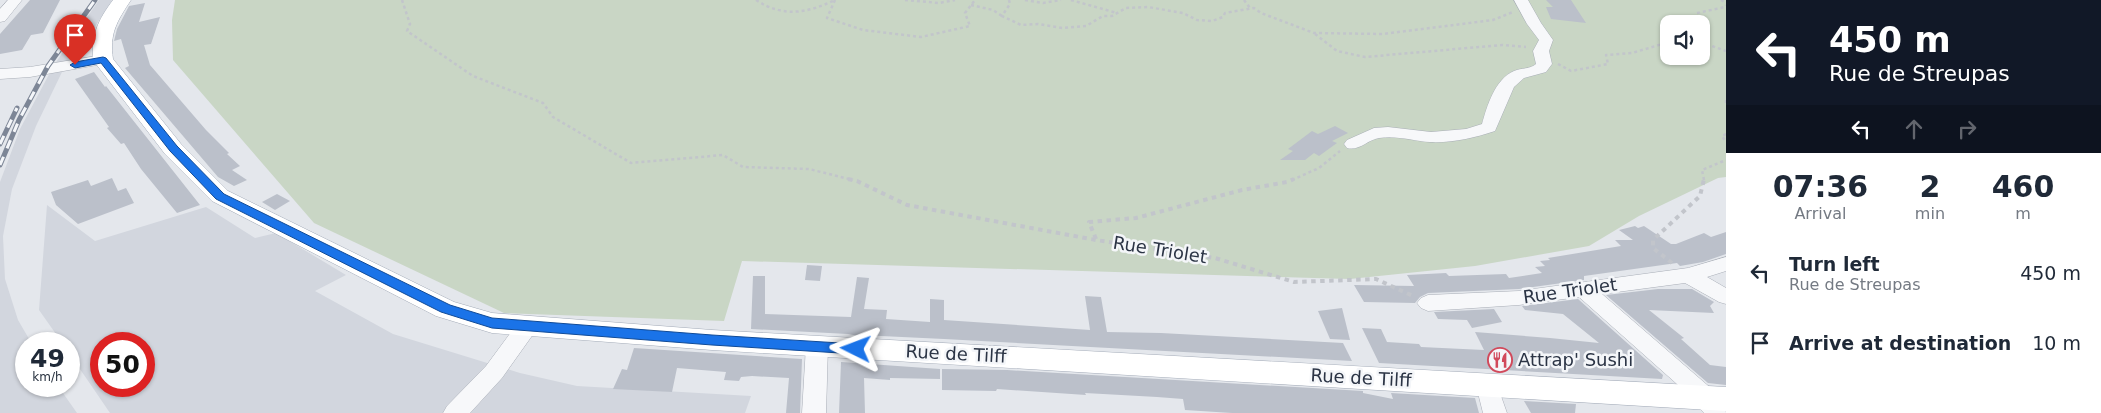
<!DOCTYPE html>
<style>
:root{--surface:#fff;--page:#f2f2f3;--text:#1f2937;--muted:#747a83}
body{margin:0;font-family:"DejaVu Sans",sans-serif;background:var(--page);color:var(--text);height:100vh;display:flex;flex-direction:column;font-size:19px;white-space:nowrap}
*{box-sizing:border-box;margin:0}
p{font-size:16px;color:var(--muted)}
.icon{flex:none;width:28px;height:28px;fill:none;stroke:currentColor;stroke-width:2;stroke-linecap:round;stroke-linejoin:round}
.map{position:relative;flex:1;overflow:hidden}
.details{display:flex;flex-direction:column;background:var(--surface);width:375px}
.details>*{flex:none}
.banner{background:#111827;color:#fff;overflow:hidden}
.controls{position:absolute;left:1660px;top:15px;display:grid;gap:10px}
.controls a{display:grid;place-items:center;width:50px;height:50px;border-radius:10px;background:var(--surface);box-shadow:0 1px 4px #0004;font-size:25px}
.speed{position:absolute;left:15px;top:332px;display:flex;gap:10px;font-size:25px;font-weight:700;text-align:center}
.speed>*{display:grid;place-content:center;width:65px;height:65px;border-radius:50%;background:var(--surface);box-shadow:0 1px 4px #0004;line-height:1}
.speed small{font-size:12px;font-weight:400}
.speed .limit{border:8px solid #d22;background:#fff;color:#111}
.pin{position:absolute;display:grid;place-items:center;width:42px;height:42px;color:#fff;margin:-51px -21px;border-radius:50% 50% 50% 0;rotate:-45deg;box-shadow:0 0 5px #0007}
.pin .icon{rotate:45deg}
.me{position:absolute;width:55px;margin:-28px;rotate:273deg;stroke-linejoin:round;filter:drop-shadow(0 0 4px #0008)}
.turn{display:flex;align-items:center;gap:18px;height:105px;padding:0 20px;font-size:22px}
.turn .icon{width:65px;height:65px;stroke-width:2.5}
.turn b{display:block;font-size:35px;line-height:42px}
.lanes{display:flex;align-items:center;height:48px;padding:0 20px;background:#0003;justify-content:center;gap:25px;direction:ltr}
.lanes .off{opacity:.35}
.eta{display:flex;justify-content:space-evenly;align-items:center;height:85px;text-align:center}
.eta b{font-size:30px;font-weight:800;line-height:35px}
ul{padding:0;list-style:none}
li{display:flex;align-items:center;gap:15px;height:70px;padding:0 20px}
li div{flex:1}
li b{display:block;font-size:19px}
li em{font-style:normal}
main{display:flex;flex:1;min-height:0}
.map>svg:first-child{display:block}
.built{fill:#d2d6de;fill-rule:evenodd}
.green{fill:#c9d6c5;fill-rule:evenodd}
.building{fill:#bbc0ca}
.lines{fill:none;stroke-linecap:round;stroke-linejoin:round}
.minor-casing{stroke:#a9aeb7;stroke-width:1}
.major-casing{stroke:#a3abb8;stroke-width:1}
.path-far1{stroke:#c2c5cb;stroke-width:2.5;stroke-dasharray:3 3;stroke-linecap:butt}
.path{stroke:#c2c5cb;stroke-width:4;stroke-dasharray:4.5 4.5;stroke-linecap:butt}
.minor{fill:#f7f8fa;fill-rule:evenodd}
.major{fill:#fff;fill-rule:evenodd}
.rail-casing{stroke:#7d8696;stroke-width:5}
.rail{stroke:#f4f6f9;stroke-width:3;stroke-dasharray:9;stroke-linecap:butt}
.route{fill:#1a73e8;stroke:#114b97}
.labels{text-anchor:middle;stroke-width:5;stroke-linejoin:round;paint-order:stroke}
.street-label{font-size:18px;fill:#2b3445;stroke:#f4f6f9}
.poi-label{font-size:18px;fill:#2b3445;stroke:#f4f6f9;text-anchor:start}
</style>
<main>
<div class="map">
<svg width="1726" height="413" viewBox="0 0 1726 413">
<rect width="100%" height="100%" fill="#e4e7ec"/>
<g class="built">
<path d="M99,0H112L72,63L67,64L62,72L36,126L12,189L3,236L5,279L18,320L32,344H26V386H58L77,413H0V182L20,129L54,65Z"/>
<path d="M47,205L95,241L206,207L255,238L276,233L346,275L315,291L393,334L520,373L577,386L751,396L745,413H110L69,353V344H63L39,310ZM101,344H144V386H101Z"/>
</g>
<path class="green" d="M175,0H1726V177L1718,178L1639,216L1589,246L1475,266L1350,279L742,261L724,321L504,313L314,223L173,60L172,20ZM1669,24H1701V56H1669Z"/>
<g class="building">
<path d="M30,0H60L43,33L31,35L22,50L0,54V34Z"/>
<path d="M1546,0H1571L1586,23L1551,19L1546,7H1553Z"/>
<path d="M145,3L139,22L160,17L151,44L144,45L150,65L206,130L229,153L227,154L240,166L232,170L247,180L234,186L218,177L125,68L129,66L121,39L114,41L117,29L129,6Z"/>
<path d="M94,72L105,87L106,86L200,205L177,213L141,169L124,143L121,144L107,128L109,127L75,79Z"/>
<path d="M1335,126L1348,133L1332,141L1337,143L1319,156L1314,153L1305,160H1280L1293,151L1288,149L1312,131L1318,134Z"/>
<path d="M112,178L118,191L126,188L134,203L78,224L56,205L51,192L88,180L91,186Z"/>
<path d="M277,194L290,201L275,210L262,202Z"/>
<path d="M1635,226L1638,228L1644,226L1671,244H1676L1704,233L1711,237L1726,232V254L1703,262L1680,266L1677,263L1584,276V280L1519,289L1428,293L1420,297L1415,303L1364,302L1354,285L1414,286L1407,275L1446,273L1449,276L1506,274L1509,278L1542,273L1535,267L1545,266L1540,261L1550,260L1548,258L1621,246L1615,240H1633L1619,230Z"/>
<path d="M807,265L822,266L820,281L805,280Z"/>
<path d="M753,276H765V314L851,317L857,277L869,278L864,309L887,310L886,319L930,322V299L944,300V320L1090,330L1085,296L1101,297L1107,332L1161,333L1343,343L1352,361L944,339L860,335L859,336L848,334L751,329Z"/>
<path d="M1658,289H1692L1714,302L1710,306L1714,313L1649,310L1684,338L1681,339L1710,365L1726,367V385L1708,383L1606,295Z"/>
<path d="M1578,299L1663,375L1662,379L1379,363L1362,328L1381,329L1387,342L1419,344L1421,347L1484,350L1475,332L1550,338L1599,343L1563,314L1525,310L1522,306Z"/>
<path d="M1342,308L1350,340L1330,339L1318,311Z"/>
<path d="M1494,309L1502,322L1472,328L1467,320L1438,319L1434,312Z"/>
<path d="M634,348L802,359L800,413H786L789,378L752,376L741,377L739,381L724,380L726,372L677,368L672,392L613,389L622,369L627,370Z"/>
<path d="M841,362L940,369V379L890,378V380L864,378L865,413H839Z"/>
<path d="M942,369L1007,370L1363,391V393L1393,399L1391,393L1475,398L1479,413H1232L1185,410L1183,399L1157,397L1085,393L1086,395L997,389L996,391L942,390Z"/>
<path d="M1524,401L1576,404L1575,413H1531Z"/>
</g>
<g class="lines">
<defs>
<g id="minor">
<path d="M8,0H22L5,21L0,22V9Z"/>
<path d="M1514,0H1528L1541,23L1553,40L1549,51L1552,64L1546,72L1524,78L1514,87L1495,131C1474,138 1452,143 1430,142C1414,141 1396,135 1379,138C1367,140 1360,151 1347,148L1344,144L1347,140L1374,128L1388,127L1431,132L1466,129L1482,124C1487,106 1495,79 1514,71C1521,68 1531,69 1536,64L1533,51L1539,40L1527,24Z"/>
<path d="M103,55L108,57L111,60L108,63L30,77L0,79V69L30,67Z"/>
<path d="M1726,257V271L1707,277L1726,288V304L1719,302L1685,283L1602,294L1713,390L1725,406L1726,413H1704L1678,385L1579,297L1519,305L1428,311L1421,308L1417,303L1421,298L1428,295L1519,291L1688,268Z"/>
<path d="M528,318L536,320L539,326L502,378L470,413H443L447,406L486,366L520,320Z"/>
<path d="M817,338L825,340L828,346L826,413H802L806,346L809,340Z"/>
<path d="M1487,376L1495,379L1507,413H1483L1476,385L1479,379Z"/>
</g>
<path id="major" d="M113,0H131C117,21 109,34 113,59L181,144L228,191L454,302L492,313L712,330L1726,387V411L712,350L492,333L436,316L212,201L165,154L93,60C91,35 98,20 113,0Z"/>
</defs>
<use href="#minor" class="minor-casing"/>
<use href="#major" class="major-casing"/>
<g class="path-far1">
<path d="M402,0L410,24L407,31L473,76L543,103L553,117L631,163L723,155L743,167L809,169L853,180"/>
<path d="M756,0C784,18 807,13 835,0"/>
<path d="M835,0L827,18L863,30L921,37L970,26L965,13L975,0"/>
<path d="M905,0L939,3L955,0"/>
<path d="M1009,0L1010,4L1002,16L1021,25L1038,24L1062,28L1086,26L1103,16H1112L1126,8L1148,7L1183,13L1197,20L1212,21L1223,17L1225,13L1254,8L1261,13L1314,33L1383,34L1493,20L1513,12"/>
<path d="M1025,0L1043,3L1061,0"/>
<path d="M1071,0L1117,13"/>
<path d="M1244,0L1250,8"/>
<path d="M1721,0L1726,3"/>
<path d="M971,5L993,10L1002,16"/>
<path d="M1697,13L1725,7L1726,5"/>
<path d="M1315,34L1337,51L1365,57L1502,45L1526,47"/>
<path d="M1701,42L1726,51"/>
<path d="M1558,64L1571,71L1608,64L1606,55L1632,53L1669,42"/>
<path d="M1726,100V104"/>
<path d="M1726,134L1722,136L1726,142"/>
<path d="M1292,180L1319,168L1340,151"/>
<path d="M1704,180L1702,170L1726,160"/>
</g>
<g class="path">
<path d="M848,179L857,181L907,205L1096,240L1215,258L1294,282L1376,279L1415,297"/>
<path d="M1096,239L1089,222L1136,218L1242,190L1287,182L1294,179"/>
<path d="M1672,263L1653,248V240L1700,196L1704,179"/>
</g>
<use href="#minor" class="minor"/>
<use href="#major" class="major"/>
<defs>
<g id="rail">
<path d="M0,144L17,108"/>
<path d="M0,165L19,120L48,66L95,0"/>
</g>
</defs>
<use href="#rail" class="rail-casing"/>
<use href="#rail" class="rail"/>
</g>
<path class="route" d="M103,57L106,58L177,146L224,194L450,305L492,318L712,335L856,344L861,345L863,349L861,352L856,354L712,345L492,328L441,312L216,199L170,151L101,63L75,68L70,65L75,62Z"/>
<defs>
<symbol id="restaurant-ring" viewBox="-11 -11 22 22"><circle r="9.5" fill="#f4f6f9" stroke="#d1495b" stroke-width="1.5"/><path d="M-5-6h1v4h1v-4h1v4h1v-4h1v5L-1.5 .5V6h-2V.5L-5-1ZM5-6V6H3V1.5H1.5Q1.5-4 5-6Z" fill="#d1495b"/></symbol>
</defs>
<g fill-rule="evenodd">
<use href="#restaurant-ring" x="1486" y="346" width="28" height="28"/>
</g>
<g class="labels">
<g class="street-label">
<text transform="translate(1160 250) rotate(9)" y="6">Rue Triolet</text>
<text transform="translate(1570 291) rotate(-8)" y="6">Rue Triolet</text>
<text transform="translate(956 354) rotate(3)" y="6">Rue de Tilff</text>
<text transform="translate(1361 378) rotate(3)" y="6">Rue de Tilff</text>
</g>
<g class="poi-label">
<text x="1518" y="366">Attrap' Sushi</text>
</g>
</g>
</svg>
<div class="controls">
<a><svg class="icon" aria-label="sound" viewBox="0 0 24 24"><path d="M4 9h4l5-4v14l-5-4H4zM17 9q2 3 0 6"/></svg></a>
</div>
<div class="speed"><div>49<small>km/h</small></div><div class="limit">50</div></div>
<div class="pin" style="left:75px;top:65px;background:#d93025"><svg class="icon" aria-label="arrive" viewBox="0 0 24 24"><path d="M6 21V4h12l-3 4 3 4H6"/></svg></div>
<svg class="me" style="left:856px;top:349px" viewBox="-20 -20 40 40"><path d="M0-17L14 15 0 8-14 15z" fill="#1a73e8" stroke="#fff" stroke-width="4"/></svg>
</div>
<section class="details">
<div class="banner">
<div class="turn"><svg class="icon" aria-label="left" viewBox="0 0 24 24"><path d="M17 20v-9H6M10 6l-5 5 5 5"/></svg><div><b>450 m</b>Rue de Streupas</div></div>
<div class="lanes"><svg class="icon" aria-label="left" viewBox="0 0 24 24"><path d="M17 20v-9H6M10 6l-5 5 5 5"/></svg><svg class="icon off" aria-label="ahead" viewBox="0 0 24 24"><path d="M12 20V5M6 11l6-6 6 6"/></svg><svg class="icon off" aria-label="right" viewBox="0 0 24 24"><path d="M7 20v-9h11M14 6l5 5-5 5"/></svg></div>
</div>
<div class="eta">
<div><b>07:36</b><p>Arrival</p></div>
<div><b>2</b><p>min</p></div>
<div><b>460</b><p>m</p></div>
</div>
<ul>
<li><svg class="icon" aria-label="left" viewBox="0 0 24 24"><path d="M17 20v-9H6M10 6l-5 5 5 5"/></svg><div><b>Turn left</b><p>Rue de Streupas</p></div><em>450 m</em></li>
<li><svg class="icon" aria-label="arrive" viewBox="0 0 24 24"><path d="M6 21V4h12l-3 4 3 4H6"/></svg><div><b>Arrive at destination</b></div><em>10 m</em></li>
</ul>
</section>
</main>
